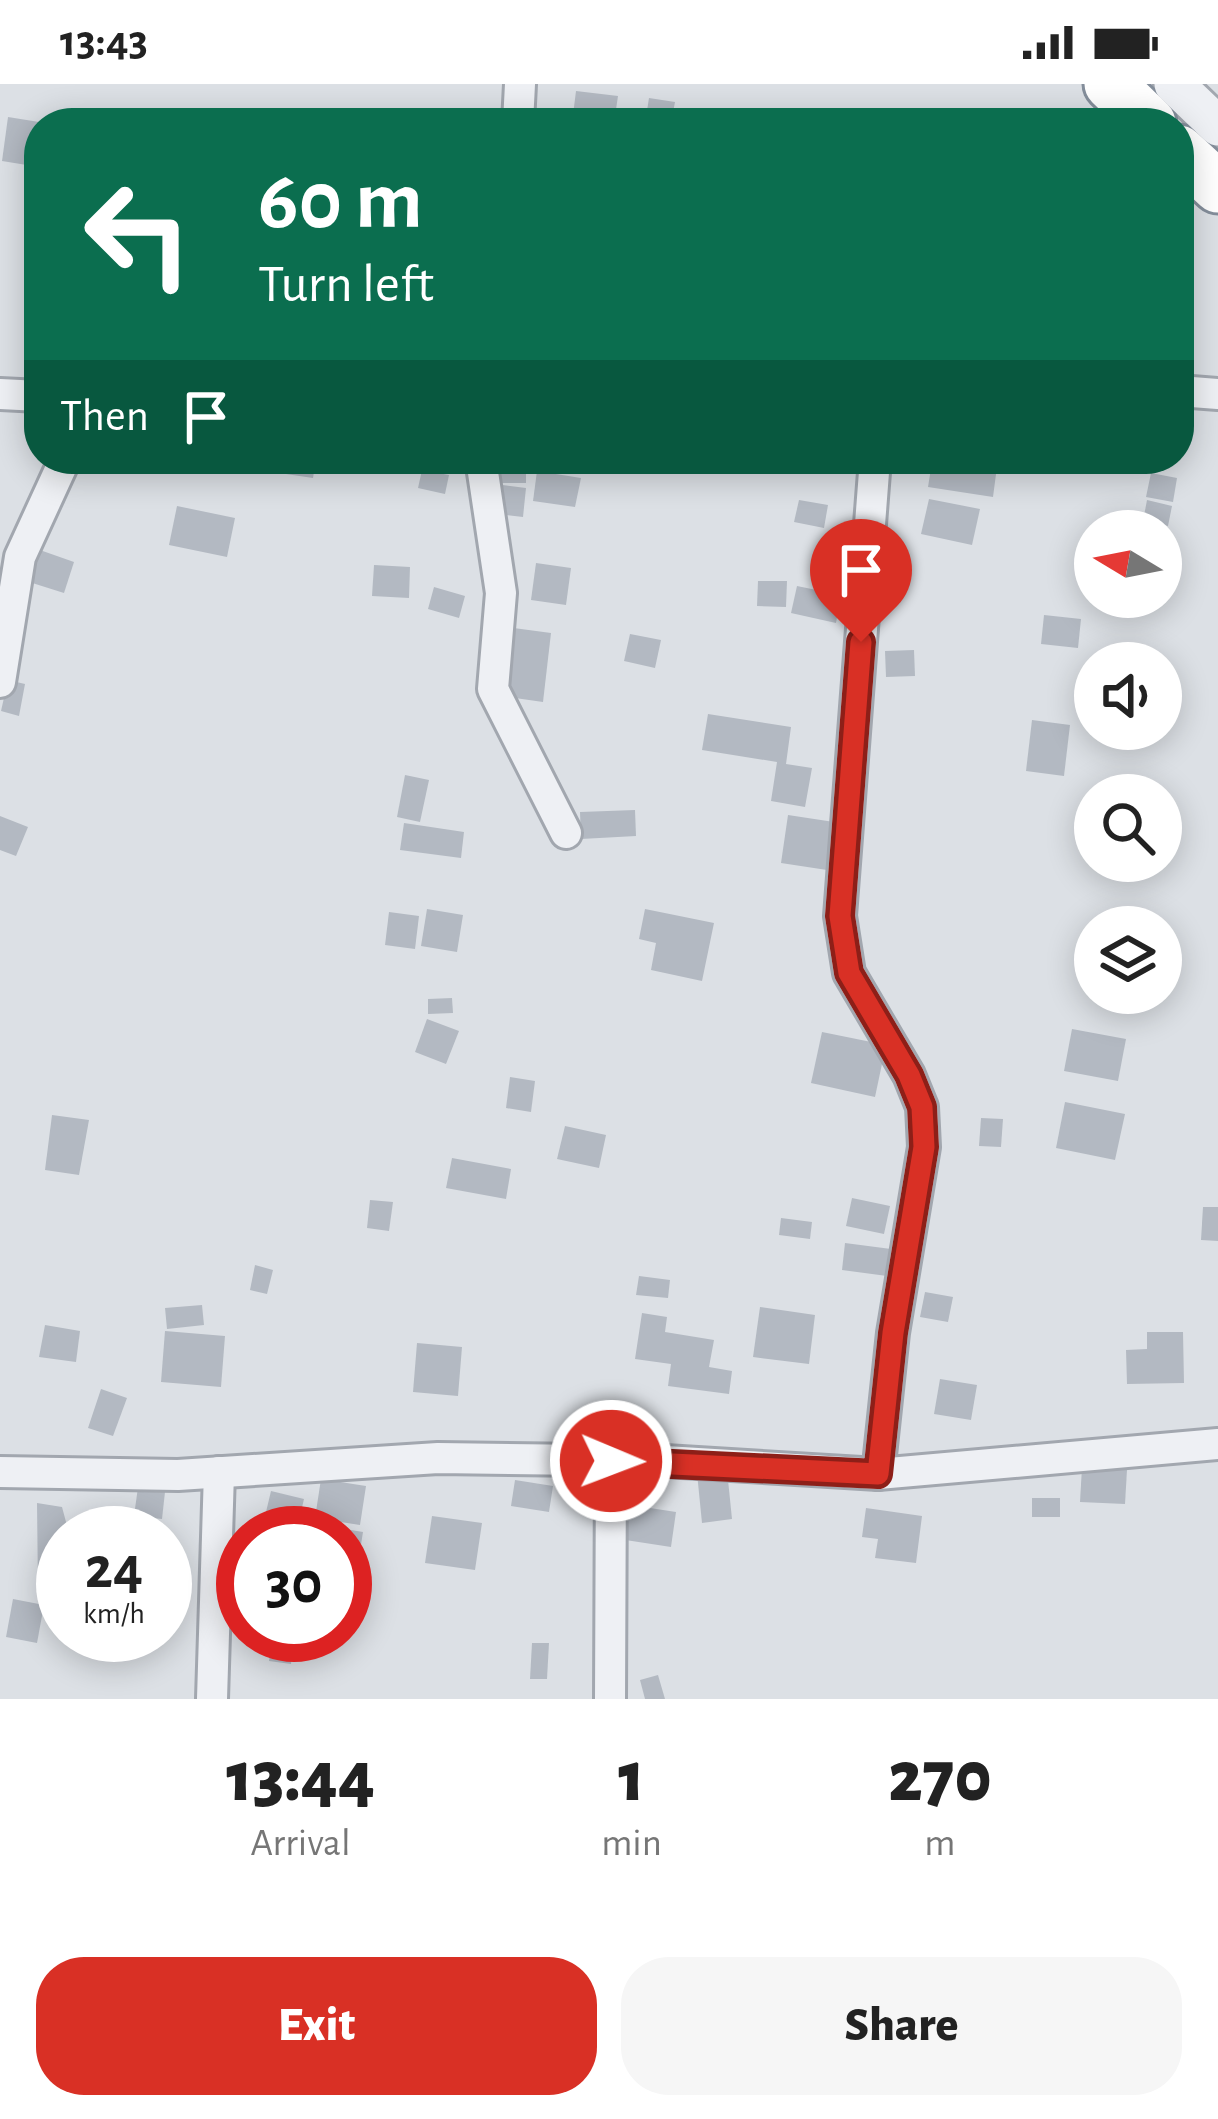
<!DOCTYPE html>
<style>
:root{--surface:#fff;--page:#f6f6f6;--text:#222;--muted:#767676;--accent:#d93025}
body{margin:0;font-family:"Alegreya Sans",sans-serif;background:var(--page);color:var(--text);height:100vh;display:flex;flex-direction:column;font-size:45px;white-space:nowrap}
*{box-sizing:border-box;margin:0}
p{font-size:39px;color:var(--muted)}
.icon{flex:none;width:66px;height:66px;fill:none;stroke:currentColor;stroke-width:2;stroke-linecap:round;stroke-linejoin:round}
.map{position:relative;height:1615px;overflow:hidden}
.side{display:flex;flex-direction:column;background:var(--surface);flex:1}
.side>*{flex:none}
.banner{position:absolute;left:24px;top:24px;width:1170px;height:366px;border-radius:48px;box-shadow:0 6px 30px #0003;background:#0b6e4f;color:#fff;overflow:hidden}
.needle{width:78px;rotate:280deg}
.buttons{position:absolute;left:1074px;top:426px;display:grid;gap:24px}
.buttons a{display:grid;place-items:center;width:108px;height:108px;border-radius:50%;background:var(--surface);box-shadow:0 6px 30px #0003;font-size:60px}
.speed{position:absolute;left:36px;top:1422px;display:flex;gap:24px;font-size:60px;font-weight:700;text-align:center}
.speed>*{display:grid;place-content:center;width:156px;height:156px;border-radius:50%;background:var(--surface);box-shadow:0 6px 30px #0003;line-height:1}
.speed small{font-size:30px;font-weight:400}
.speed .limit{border:18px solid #d22;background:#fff;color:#111}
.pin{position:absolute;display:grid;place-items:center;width:102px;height:102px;color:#fff;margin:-123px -51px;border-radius:50% 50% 50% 0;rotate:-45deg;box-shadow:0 0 12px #0007}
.pin .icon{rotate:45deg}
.me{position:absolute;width:132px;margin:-66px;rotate:91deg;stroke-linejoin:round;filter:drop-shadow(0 0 9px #0008)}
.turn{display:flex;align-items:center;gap:42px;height:252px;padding:0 36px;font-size:54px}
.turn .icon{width:156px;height:156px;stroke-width:2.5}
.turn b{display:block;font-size:84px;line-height:102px}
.then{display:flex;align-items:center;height:114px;padding:0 36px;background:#0003;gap:24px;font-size:45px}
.eta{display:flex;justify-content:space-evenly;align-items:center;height:204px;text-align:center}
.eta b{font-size:72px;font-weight:800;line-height:84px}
.cta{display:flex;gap:24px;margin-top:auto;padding:24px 36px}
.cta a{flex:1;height:138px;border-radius:48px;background:var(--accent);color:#fff;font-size:48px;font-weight:800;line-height:138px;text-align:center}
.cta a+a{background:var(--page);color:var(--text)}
.status{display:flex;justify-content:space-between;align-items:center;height:84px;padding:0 60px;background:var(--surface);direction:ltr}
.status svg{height:33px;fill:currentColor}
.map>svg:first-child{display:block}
.building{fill:#b3b9c2}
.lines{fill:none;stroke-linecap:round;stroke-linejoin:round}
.minor-casing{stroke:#a2a7af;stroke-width:36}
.tertiary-casing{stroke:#a2a7af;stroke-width:45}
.trunk-casing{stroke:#848e9b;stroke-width:57}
.minor{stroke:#eef0f4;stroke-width:30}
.tertiary{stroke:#eef0f4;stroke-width:39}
.trunk{stroke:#fff;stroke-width:51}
.route-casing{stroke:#8d1f18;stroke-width:30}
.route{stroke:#d93025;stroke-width:21}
</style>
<div class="status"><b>13:43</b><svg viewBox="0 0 49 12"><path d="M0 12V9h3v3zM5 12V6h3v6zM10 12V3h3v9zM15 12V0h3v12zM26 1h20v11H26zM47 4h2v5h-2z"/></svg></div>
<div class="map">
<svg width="1218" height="1615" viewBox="0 0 1218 1615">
<rect width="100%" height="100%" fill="#dce0e5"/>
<g class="building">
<path d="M576,7L618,12L614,39H572Z"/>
<path d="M649,14L675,18L671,39H645Z"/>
<path d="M8,33L39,38V83L2,77Z"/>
<path d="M260,375H316L313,394L259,386Z"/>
<rect x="488" y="375" width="38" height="24"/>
<path d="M954,375H998L993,413L928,403L932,378L953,381Z"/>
<path d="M422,386L449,391L445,410L418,404Z"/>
<path d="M537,387L581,394L575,423L533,417Z"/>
<path d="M1151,389L1177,394L1173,418L1146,413Z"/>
<path d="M495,400L526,404L523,433L491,429Z"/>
<path d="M929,415L980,425L972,461L921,450Z"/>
<path d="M799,416L828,421L824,444L794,438Z"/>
<path d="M1147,416L1172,422L1168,442L1143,437Z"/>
<path d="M177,422L235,434L227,473L169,461Z"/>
<path d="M37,465L74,478L64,509L26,497Z"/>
<path d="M536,479L571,484L566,521L531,516Z"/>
<path d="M374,481L410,483L409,514L372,512Z"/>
<path d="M758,497H787L786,523L757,522Z"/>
<path d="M797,502L841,511L836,539L791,529Z"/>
<path d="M434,503L465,512L459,534L428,525Z"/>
<path d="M1044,531L1081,535L1078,564L1041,560Z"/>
<path d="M506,543L551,549L543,618L500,612Z"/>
<path d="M630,550L661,556L655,584L624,577Z"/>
<path d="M914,566L915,592L886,593L885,567Z"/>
<path d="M8,596L25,600L19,632L1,627Z"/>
<path d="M708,630L791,643L786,680L812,684L805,723L771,717L777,678L702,666Z"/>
<path d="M1032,636L1070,641L1064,692L1026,687Z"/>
<path d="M405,691L429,696L420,738L397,733Z"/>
<path d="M635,726L636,752L581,755L580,728Z"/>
<path d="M788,731L834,738L827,786L781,779Z"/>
<path d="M0,732L28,743L16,772L0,766Z"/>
<path d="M404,739L464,748L461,774L400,766Z"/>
<path d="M427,825L463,831L457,868L421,862Z"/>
<path d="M645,825L714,839L702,897L651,886L656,859L639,855Z"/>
<path d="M389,828L419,832L415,865L385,861Z"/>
<path d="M452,914L453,929L428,930V915Z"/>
<path d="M427,935L459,947L446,980L415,968Z"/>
<path d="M1072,945L1126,955L1118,997L1064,987Z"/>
<path d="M822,948L886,961L875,1013L811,999Z"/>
<path d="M510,993L535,997L531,1028L506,1024Z"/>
<path d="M1065,1018L1125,1030L1115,1076L1056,1064Z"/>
<path d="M52,1031L89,1036L79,1091L45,1086Z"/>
<path d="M981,1034L1003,1035L1001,1063L979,1062Z"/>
<path d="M565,1042L606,1051L599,1084L557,1075Z"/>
<path d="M452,1074L511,1085L506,1115L446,1104Z"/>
<path d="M852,1114L890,1122L884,1150L846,1142Z"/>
<path d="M370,1116L393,1118L389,1147L367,1144Z"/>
<path d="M1203,1123H1218V1157L1201,1156Z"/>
<path d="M781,1134L812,1138L810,1155L779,1151Z"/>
<path d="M845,1159L891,1165L887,1192L842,1186Z"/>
<path d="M255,1181L273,1186L267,1210L250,1206Z"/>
<path d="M639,1192L670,1196L668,1214L636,1211Z"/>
<path d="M925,1208L953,1213L948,1238L920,1233Z"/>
<path d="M202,1221L204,1241L167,1245L165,1224Z"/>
<path d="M760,1223L815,1231L809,1280L753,1273Z"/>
<path d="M642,1229L667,1233L665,1248L714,1256L709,1283L732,1287L729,1310L668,1302L671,1280L635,1275Z"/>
<path d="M45,1241L80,1247L76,1278L39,1273Z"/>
<path d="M165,1247L225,1252L221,1303L161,1298Z"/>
<path d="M1147,1248H1183L1184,1299L1127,1300L1126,1266L1147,1265Z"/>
<path d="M417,1259L462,1263L458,1312L413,1308Z"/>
<path d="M940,1295L977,1301L971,1336L934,1330Z"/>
<path d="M101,1305L127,1314L113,1352L88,1344Z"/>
<path d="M1082,1383L1127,1386L1125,1420L1080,1418Z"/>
<path d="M727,1386L732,1435L702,1439L697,1389Z"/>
<path d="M321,1395L366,1402L360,1441L315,1434Z"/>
<path d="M139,1396L166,1399L162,1435L134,1432Z"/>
<path d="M515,1396L553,1402L549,1428L511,1422Z"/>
<path d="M271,1407L304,1415L296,1449H261Z"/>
<rect x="1032" y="1414" width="28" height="19"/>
<path d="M37,1419L62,1423L69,1449H63V1510L38,1505Z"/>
<path d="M624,1420L676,1428L671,1463L619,1455Z"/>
<path d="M866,1424L922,1432L916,1479L875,1474L878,1455L862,1453Z"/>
<path d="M432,1432L482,1439L475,1486L425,1479Z"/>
<path d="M339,1444L363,1448L359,1473L345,1470V1449H338Z"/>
<path d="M13,1515L44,1521L37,1559L6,1553Z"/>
<path d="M272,1551H294L291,1580L269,1577Z"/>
<path d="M532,1559H549L547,1595H530Z"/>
<path d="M658,1591L665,1615H645L640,1596Z"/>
</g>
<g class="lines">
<defs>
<g id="minor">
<path d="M518,39L520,0"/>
<path d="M1179,307L1218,310"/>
<path d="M0,310L39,312"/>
<path d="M481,375L501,509L493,605L566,749"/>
<path d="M875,375L840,832L849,889L909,991L922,1023L924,1063L893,1249L878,1390"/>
<path d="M0,598L20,473L65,375"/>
<path d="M0,1388L178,1391L438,1374L665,1377L878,1390L1218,1360"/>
<path d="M212,1615L219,1388"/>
<path d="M610,1615L611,1377"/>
</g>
<path id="tertiary" d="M1174,0L1218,42"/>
<g id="trunk">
<path d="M1110,0L1150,39"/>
<path d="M1179,67L1218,103"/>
</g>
</defs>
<use href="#minor" class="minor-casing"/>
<use href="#tertiary" class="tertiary-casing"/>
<use href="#trunk" class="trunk-casing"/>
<use href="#minor" class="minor"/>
<use href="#tertiary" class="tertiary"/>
<use href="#trunk" class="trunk"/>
</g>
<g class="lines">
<defs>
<path id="route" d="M611,1377L878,1390L893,1249L924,1063L922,1023L909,991L849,889L840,832L861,558"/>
</defs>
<use href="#route" class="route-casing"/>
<use href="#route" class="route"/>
</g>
</svg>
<div class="buttons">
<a><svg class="needle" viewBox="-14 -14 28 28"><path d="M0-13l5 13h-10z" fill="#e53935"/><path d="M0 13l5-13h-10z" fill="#767676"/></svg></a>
<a><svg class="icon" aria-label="sound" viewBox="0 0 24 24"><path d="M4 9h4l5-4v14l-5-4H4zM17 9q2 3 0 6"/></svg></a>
<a><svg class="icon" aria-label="search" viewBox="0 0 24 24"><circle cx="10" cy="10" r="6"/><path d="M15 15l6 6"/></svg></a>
<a><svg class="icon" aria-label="layers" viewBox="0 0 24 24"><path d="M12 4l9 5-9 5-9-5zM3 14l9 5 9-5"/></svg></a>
</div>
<div class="speed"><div>24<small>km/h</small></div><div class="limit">30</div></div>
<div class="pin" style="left:861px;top:558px;background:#d93025"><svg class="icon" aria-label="arrive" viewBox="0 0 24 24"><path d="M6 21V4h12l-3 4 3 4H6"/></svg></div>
<svg class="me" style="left:611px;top:1377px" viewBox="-20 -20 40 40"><circle r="17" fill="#d93025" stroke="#fff" stroke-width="3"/><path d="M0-11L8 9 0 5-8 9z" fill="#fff"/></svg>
<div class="banner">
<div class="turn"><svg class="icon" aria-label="left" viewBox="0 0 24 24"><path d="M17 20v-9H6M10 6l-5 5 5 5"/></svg><div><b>60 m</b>Turn left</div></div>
<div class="then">Then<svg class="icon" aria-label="arrive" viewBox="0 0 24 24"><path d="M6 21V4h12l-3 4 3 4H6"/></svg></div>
</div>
</div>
<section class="side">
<div class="eta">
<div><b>13:44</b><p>Arrival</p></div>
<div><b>1</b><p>min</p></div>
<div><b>270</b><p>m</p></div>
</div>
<div class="cta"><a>Exit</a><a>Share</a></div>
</section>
